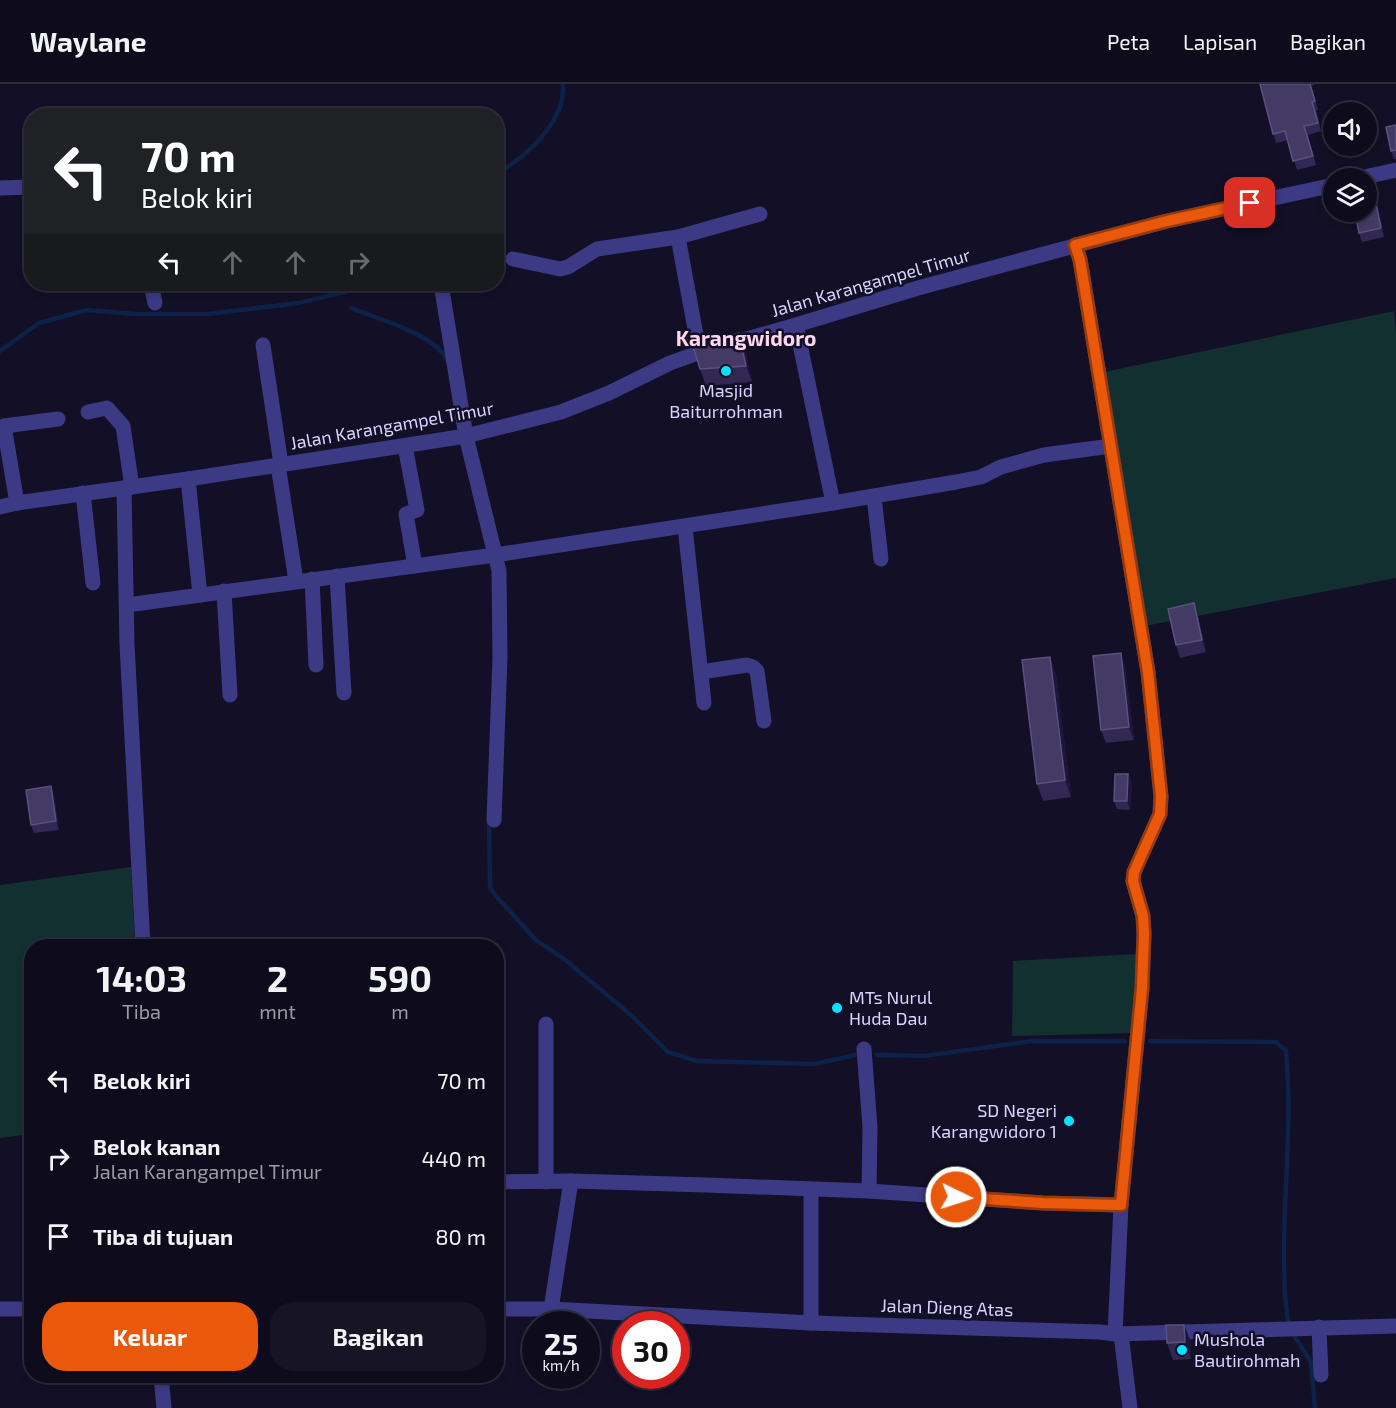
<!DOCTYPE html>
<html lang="id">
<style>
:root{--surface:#0e0b1c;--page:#171425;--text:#f1f3f6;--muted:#9b9ba3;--line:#2e2b3b;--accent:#ea580c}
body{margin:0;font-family:"Exo 2",sans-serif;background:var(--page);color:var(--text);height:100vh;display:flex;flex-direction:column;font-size:22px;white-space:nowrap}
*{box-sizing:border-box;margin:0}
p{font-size:20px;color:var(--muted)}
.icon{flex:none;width:33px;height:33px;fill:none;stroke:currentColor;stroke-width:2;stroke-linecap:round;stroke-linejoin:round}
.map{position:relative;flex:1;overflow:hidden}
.panel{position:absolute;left:24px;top:855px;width:480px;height:444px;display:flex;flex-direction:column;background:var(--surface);border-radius:24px;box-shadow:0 3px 9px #0003,0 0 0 2px var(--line)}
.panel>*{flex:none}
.top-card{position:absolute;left:24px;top:24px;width:480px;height:183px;border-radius:24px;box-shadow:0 3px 9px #0003,0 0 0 2px var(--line);background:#202124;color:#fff;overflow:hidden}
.tools{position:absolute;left:1323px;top:18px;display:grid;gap:12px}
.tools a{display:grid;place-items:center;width:54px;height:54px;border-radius:50%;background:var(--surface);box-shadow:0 3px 9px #0003,0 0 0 2px var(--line);font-size:30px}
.speed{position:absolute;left:522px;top:1227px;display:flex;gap:12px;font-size:30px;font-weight:700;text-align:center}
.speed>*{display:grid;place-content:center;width:78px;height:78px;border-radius:50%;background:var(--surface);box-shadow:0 3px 9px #0003,0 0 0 2px var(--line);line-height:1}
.speed small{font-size:15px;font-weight:400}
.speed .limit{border:9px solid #d22;background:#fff;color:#111}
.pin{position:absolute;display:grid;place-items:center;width:51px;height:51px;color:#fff;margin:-26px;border-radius:12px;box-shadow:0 3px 9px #0006}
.me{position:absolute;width:66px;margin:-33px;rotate:94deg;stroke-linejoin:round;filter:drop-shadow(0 0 4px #0008)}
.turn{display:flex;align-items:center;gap:21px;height:126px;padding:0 18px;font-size:27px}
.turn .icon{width:78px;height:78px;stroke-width:2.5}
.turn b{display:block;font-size:42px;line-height:51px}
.lanes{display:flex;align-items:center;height:57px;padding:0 18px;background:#0003;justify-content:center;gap:30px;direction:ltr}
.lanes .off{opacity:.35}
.eta{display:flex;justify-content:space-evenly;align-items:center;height:102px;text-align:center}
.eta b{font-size:36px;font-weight:700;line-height:42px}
.button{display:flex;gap:12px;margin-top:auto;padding:12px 18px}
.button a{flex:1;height:69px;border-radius:24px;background:var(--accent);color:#fff;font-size:24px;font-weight:700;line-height:69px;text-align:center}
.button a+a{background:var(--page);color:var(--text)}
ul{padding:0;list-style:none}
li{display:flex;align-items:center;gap:18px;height:78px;padding:0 18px}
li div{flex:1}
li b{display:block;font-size:22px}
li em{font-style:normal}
header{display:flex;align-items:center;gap:36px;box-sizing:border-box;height:84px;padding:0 30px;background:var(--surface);border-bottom:2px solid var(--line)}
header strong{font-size:28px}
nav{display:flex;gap:33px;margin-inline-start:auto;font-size:21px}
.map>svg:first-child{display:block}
.grass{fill:#12302f}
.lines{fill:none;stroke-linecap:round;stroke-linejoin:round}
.stream{stroke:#0c2248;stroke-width:4.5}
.minor{stroke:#3d3a85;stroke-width:15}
.tertiary{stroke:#3d3a85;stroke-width:15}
.wall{fill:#312854}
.shaded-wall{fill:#1d163a}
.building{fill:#433a66;stroke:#5a527e;stroke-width:1.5}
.route-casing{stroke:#983908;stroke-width:15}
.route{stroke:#ea580c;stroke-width:10}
.poi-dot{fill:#00e5ff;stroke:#130f26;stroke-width:2}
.labels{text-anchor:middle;stroke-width:5;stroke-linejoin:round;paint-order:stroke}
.street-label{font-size:18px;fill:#d9d4ff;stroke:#130f26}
.poi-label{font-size:18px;fill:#d9d4ff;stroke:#130f26;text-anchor:start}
.quarter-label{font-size:21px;font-weight:bold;fill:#ffd6f0;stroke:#130f26}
</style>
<header>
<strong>Waylane</strong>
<nav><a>Peta</a><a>Lapisan</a><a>Bagikan</a></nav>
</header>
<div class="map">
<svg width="1396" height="1324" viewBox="0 0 1396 1324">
<rect width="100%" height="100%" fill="#130f26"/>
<g class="grass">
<path d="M1394,227L1396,248V494L1145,542L1104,288Z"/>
<path d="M131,783L135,862H32L31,1050L0,1054V801Z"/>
<path d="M1136,870L1133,949L1012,952L1013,877Z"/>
</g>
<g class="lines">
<g class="stream">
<path d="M496,90C522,75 549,52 560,23C563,16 563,7 563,0"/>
<path d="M351,224C377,234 436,251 447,276"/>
<path d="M0,267L39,239L87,226L136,230H208L298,219L345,208L359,200"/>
<path d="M489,736L490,803L496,812L536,856L564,875L631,931L668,968L697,977L815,980L855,971"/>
<path d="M1150,957L1276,958L1286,967C1292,1030 1285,1095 1284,1159C1284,1186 1284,1211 1288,1237"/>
<path d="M877,971L924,972L1032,957H1125"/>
<path d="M1295,1253L1311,1278L1315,1324"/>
</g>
<g class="minor">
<path d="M0,104L32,103"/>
<path d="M678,153L697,256L698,269"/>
<path d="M1075,161L1080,175L1148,588L1161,713L1160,730L1134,788L1133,797L1143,832L1144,850L1142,905L1121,1121L1115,1250"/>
<path d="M513,175L560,185L568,183L597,165L678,153L760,130"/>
<path d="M151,200L155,219"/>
<path d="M441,200L466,352L499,487L500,574L494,736"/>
<path d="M796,241L833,419"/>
<path d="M263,261L281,380"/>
<path d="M88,328L107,324L123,342L132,403"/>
<path d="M405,362L417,426L406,430L415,482"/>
<path d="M278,381L296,497"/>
<path d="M188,395L200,511"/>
<path d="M124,404L127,560L143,862"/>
<path d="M83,409L93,499"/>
<path d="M874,413L881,475"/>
<path d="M17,419L4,342L58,335"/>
<path d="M685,443L704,619"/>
<path d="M337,492L344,609"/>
<path d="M312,495L316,581"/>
<path d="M224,507L230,611"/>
<path d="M127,521L495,471L833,419L956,398L981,393L1001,383L1044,371L1111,362"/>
<path d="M701,588L747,581L753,583L757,587L764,637"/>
<path d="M546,940V1098"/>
<path d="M864,965L870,1043L869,1107"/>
<path d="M496,1098L571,1097L706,1101L869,1107L1043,1119L1121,1121"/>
<path d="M811,1106V1239"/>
<path d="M551,1225L571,1097"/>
<path d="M1319,1243L1321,1291"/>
<path d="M1121,1250L1130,1324"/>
<path d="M161,1292L164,1324"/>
</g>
<g class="tertiary">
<path d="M1360,94L1396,86"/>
<path d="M0,423L17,419L188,395L466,352L561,328L609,309L670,279L698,269L796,241L918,204L1167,137L1334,101"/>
<path d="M0,1225H32"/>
<path d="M496,1225H551L811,1239L1100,1248L1115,1250L1396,1242"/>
</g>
</g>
<g class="wall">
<path d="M1260,0H1314V1L1311,2L1318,26H1316L1321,47L1308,51L1316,81L1297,86L1288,56L1276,59Z"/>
<path d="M1396,41V75H1394L1391,67Z"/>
<path d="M1377,118L1384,153L1362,158L1359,149Z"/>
<path d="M745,266L752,298L706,302L700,285Z"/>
<path d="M1198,532L1206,568L1180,574L1176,561Z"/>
<path d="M1125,582L1134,656L1106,659L1101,646Z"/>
<path d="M1056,590L1071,713L1043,717L1037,700Z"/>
<path d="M1128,690L1132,699L1130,726L1117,725L1114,717Z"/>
<path d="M51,702L54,711L59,746L34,749L31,741Z"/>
<path d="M1184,1241L1191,1258V1275L1173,1276L1167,1259Z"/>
</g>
<g class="shaded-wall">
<path d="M1374,110L1377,118L1384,153L1381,144Z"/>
<path d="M739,249L745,266L752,298L746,282Z"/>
<path d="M1194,519L1198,532L1206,568L1202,556Z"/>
<path d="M1121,569L1125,582L1134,656L1129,643Z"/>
<path d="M1050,573L1056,590L1071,713L1065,696Z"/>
<path d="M1128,690L1132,699L1130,726L1127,717Z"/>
<path d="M51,702L54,711L59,746L56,737Z"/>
<path d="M1184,1241L1191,1258V1275L1185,1258Z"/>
</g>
<g class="building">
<path d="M1260,0H1310L1315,17L1312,18L1318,39L1304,42L1313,72L1293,77L1285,47L1273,50Z"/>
<path d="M1396,41V66L1391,67L1386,43Z"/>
<path d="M1374,110L1381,144L1359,149L1355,128H1366V112Z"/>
<path d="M739,249L746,282L700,285L693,262Z"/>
<path d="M1194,519L1202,556L1176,561L1168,525Z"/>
<path d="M1121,569L1129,643L1101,646L1093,572Z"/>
<path d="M1050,573L1065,696L1037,700L1022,576Z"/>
<path d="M1115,690H1128L1127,717H1114Z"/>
<path d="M51,702L56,737L31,741L26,706Z"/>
<path d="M1166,1241H1184L1185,1258L1167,1259Z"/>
</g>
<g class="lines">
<defs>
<path id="route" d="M956,1113L1043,1119L1121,1121L1142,904L1144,850L1143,832L1133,797L1134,788L1160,730L1161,712L1148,588L1080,176L1075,161L1167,137L1250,119"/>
</defs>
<use href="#route" class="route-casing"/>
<use href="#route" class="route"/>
</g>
<g class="poi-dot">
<circle cx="726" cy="287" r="6"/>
<circle cx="837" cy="924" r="6"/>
<circle cx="1069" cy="1037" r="6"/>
<circle cx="1182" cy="1266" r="6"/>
</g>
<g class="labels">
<g class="street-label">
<text transform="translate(871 199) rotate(-16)" y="6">Jalan Karangampel Timur</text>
<text transform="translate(392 342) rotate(-10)" y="6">Jalan Karangampel Timur</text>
<text transform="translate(947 1224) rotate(2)" y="6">Jalan Dieng Atas</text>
</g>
<g class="poi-label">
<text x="726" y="313" text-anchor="middle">Masjid<tspan x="726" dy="21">Baiturrohman</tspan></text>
<text x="849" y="920">MTs Nurul<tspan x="849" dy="21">Huda Dau</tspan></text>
<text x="1057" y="1033" text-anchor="end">SD Negeri<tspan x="1057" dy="21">Karangwidoro 1</tspan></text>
<text x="1194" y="1262">Mushola<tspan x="1194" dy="21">Bautirohmah</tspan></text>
</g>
<g class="quarter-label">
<text x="746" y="262">Karangwidoro</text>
</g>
</g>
</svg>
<div class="tools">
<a><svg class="icon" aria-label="sound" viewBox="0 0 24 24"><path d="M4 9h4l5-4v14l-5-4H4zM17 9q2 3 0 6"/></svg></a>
<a><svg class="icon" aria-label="layers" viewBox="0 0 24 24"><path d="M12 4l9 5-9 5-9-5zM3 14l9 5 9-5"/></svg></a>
</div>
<div class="speed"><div>25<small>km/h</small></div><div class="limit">30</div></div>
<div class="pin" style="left:1250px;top:119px;background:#d93025"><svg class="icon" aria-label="arrive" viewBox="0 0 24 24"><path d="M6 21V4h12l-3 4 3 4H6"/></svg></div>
<svg class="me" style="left:956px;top:1113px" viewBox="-20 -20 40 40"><circle r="17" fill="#ea580c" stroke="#fff" stroke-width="3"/><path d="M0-11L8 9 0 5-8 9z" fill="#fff"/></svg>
<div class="top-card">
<div class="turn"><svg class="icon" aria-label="left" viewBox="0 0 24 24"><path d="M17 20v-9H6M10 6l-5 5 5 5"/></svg><div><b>70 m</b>Belok kiri</div></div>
<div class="lanes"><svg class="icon" aria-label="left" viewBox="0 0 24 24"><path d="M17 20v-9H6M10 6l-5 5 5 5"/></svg><svg class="icon off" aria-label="ahead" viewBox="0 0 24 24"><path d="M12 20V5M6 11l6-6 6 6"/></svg><svg class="icon off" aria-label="ahead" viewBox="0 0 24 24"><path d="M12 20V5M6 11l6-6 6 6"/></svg><svg class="icon off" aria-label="right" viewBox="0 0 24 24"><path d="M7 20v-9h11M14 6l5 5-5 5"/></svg></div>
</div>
<section class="panel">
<div class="eta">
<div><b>14:03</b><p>Tiba</p></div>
<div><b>2</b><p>mnt</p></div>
<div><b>590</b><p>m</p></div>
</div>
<ul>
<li><svg class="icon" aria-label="left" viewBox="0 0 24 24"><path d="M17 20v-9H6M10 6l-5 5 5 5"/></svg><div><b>Belok kiri</b></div><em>70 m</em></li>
<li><svg class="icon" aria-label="right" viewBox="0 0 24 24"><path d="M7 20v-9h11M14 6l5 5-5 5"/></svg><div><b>Belok kanan</b><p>Jalan Karangampel Timur</p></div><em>440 m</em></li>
<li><svg class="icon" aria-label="arrive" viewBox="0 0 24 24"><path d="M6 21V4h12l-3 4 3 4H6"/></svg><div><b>Tiba di tujuan</b></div><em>80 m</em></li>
</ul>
<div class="button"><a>Keluar</a><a>Bagikan</a></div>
</section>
</div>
